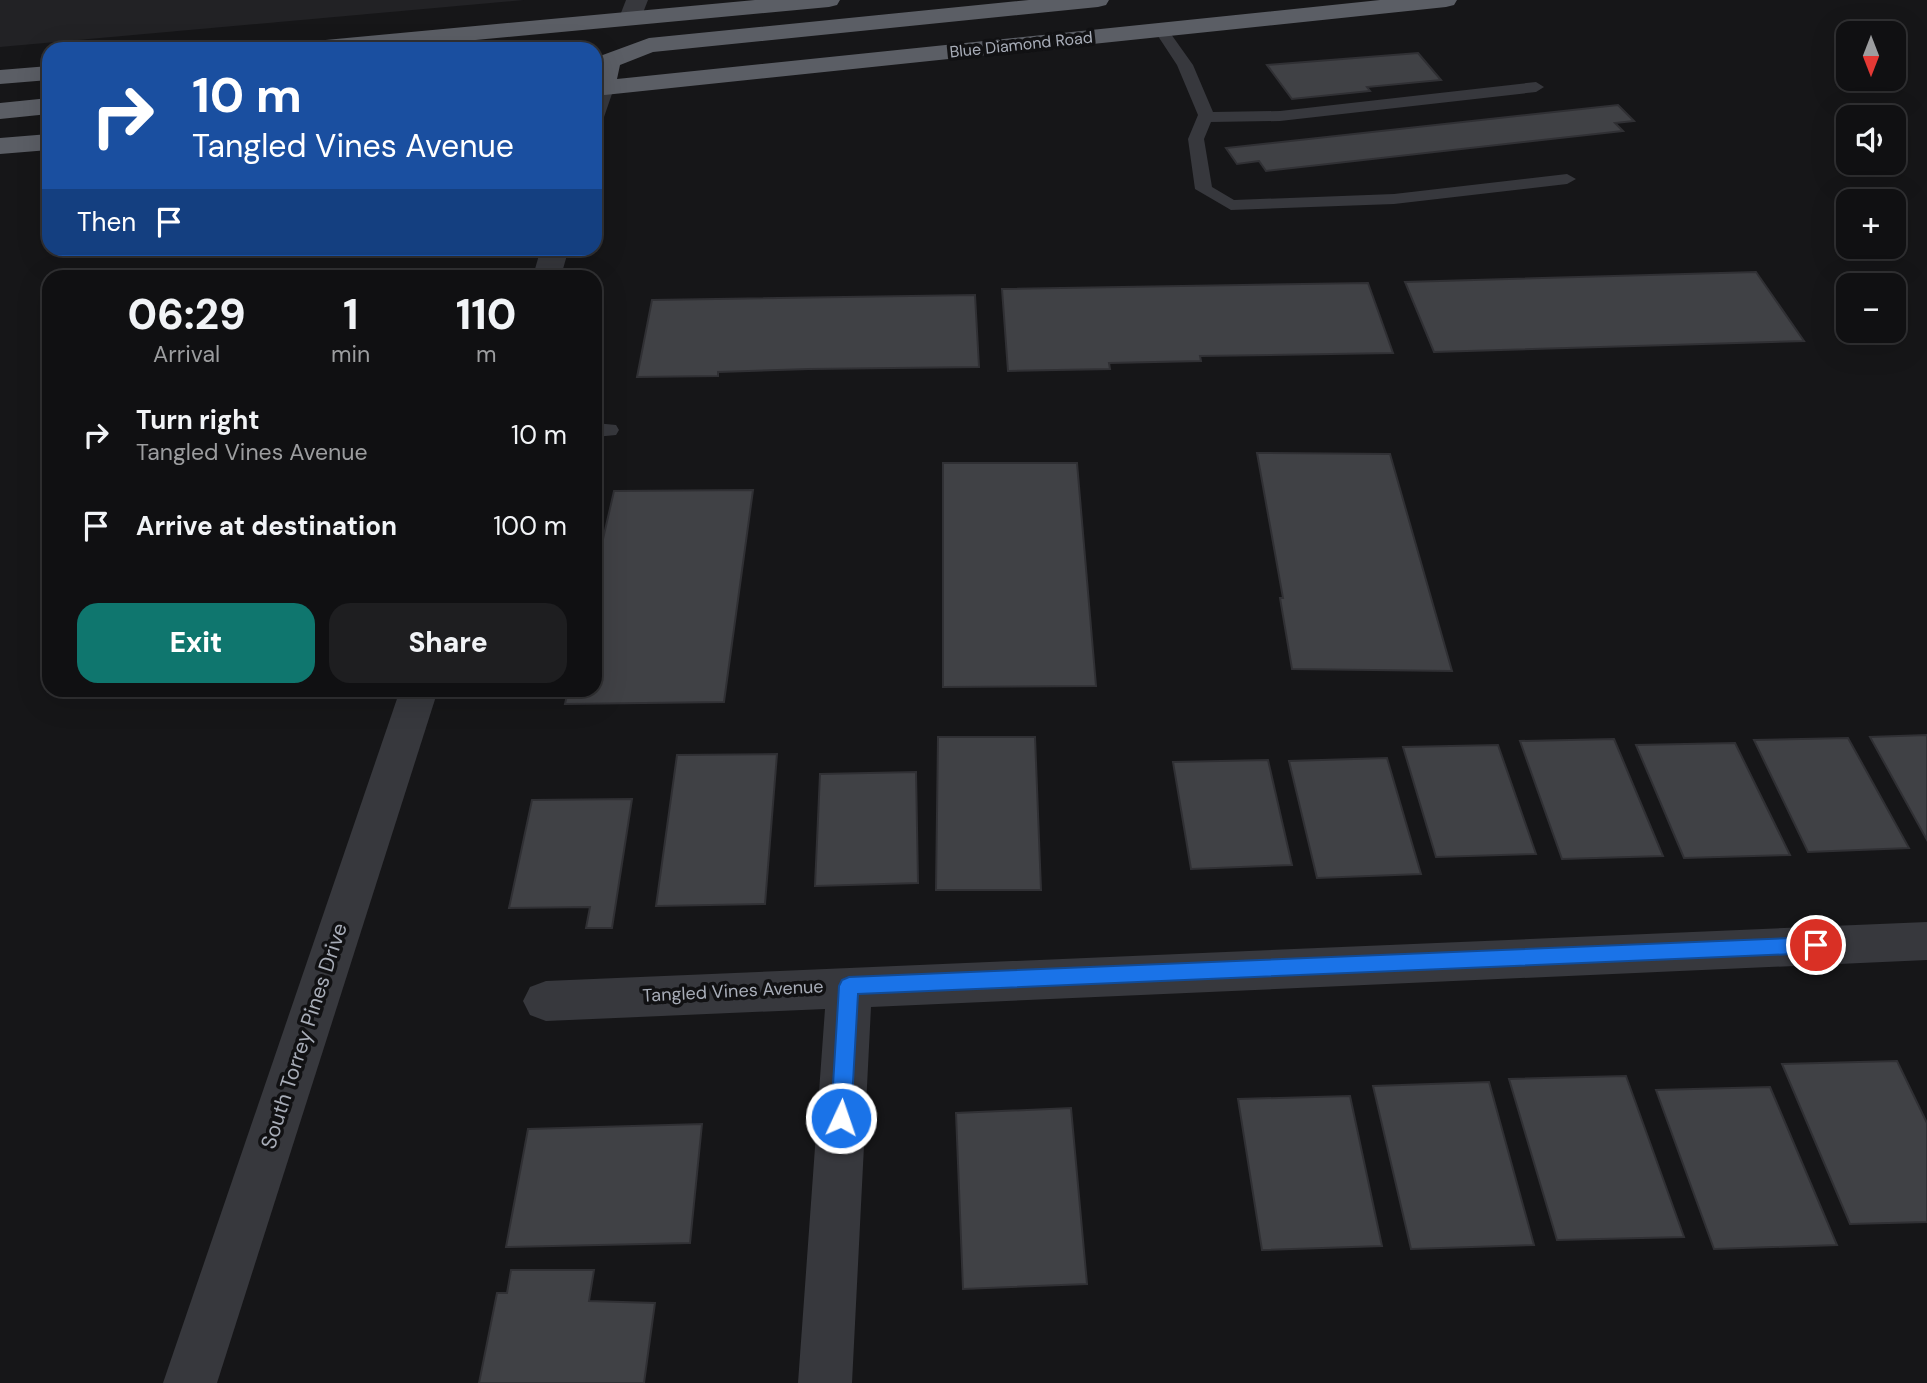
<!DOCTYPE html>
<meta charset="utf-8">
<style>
:root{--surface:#101012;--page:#1e1e20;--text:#f1f3f6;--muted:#9c9d9f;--line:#303032;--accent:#0f766e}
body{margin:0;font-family:"DM Sans",sans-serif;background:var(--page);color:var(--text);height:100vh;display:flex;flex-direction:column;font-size:26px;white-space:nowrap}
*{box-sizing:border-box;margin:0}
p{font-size:23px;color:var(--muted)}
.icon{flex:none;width:38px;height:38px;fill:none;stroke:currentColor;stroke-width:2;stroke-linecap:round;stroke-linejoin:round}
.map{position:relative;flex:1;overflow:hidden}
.side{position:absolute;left:42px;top:270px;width:560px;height:427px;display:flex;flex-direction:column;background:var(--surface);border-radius:21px;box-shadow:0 7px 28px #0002,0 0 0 2px var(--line)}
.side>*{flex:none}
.hud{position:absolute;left:42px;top:42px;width:560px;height:214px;border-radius:21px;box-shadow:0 7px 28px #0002,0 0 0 2px var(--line);background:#1a4fa0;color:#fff;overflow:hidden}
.needle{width:46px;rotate:180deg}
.buttons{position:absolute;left:1836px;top:21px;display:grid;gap:14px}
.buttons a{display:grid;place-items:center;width:70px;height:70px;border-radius:14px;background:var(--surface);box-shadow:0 7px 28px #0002,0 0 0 2px var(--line);font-size:35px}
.pin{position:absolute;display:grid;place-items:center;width:60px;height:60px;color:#fff;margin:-30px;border:4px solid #fff;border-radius:50%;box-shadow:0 2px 7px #0007}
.me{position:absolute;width:77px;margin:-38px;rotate:3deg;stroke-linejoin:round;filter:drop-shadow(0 0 5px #0008)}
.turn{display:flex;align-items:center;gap:24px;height:147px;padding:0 35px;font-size:32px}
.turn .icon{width:91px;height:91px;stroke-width:2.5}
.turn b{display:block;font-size:49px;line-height:60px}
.then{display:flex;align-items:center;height:66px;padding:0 35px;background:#0003;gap:14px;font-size:26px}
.eta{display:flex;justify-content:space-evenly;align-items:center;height:119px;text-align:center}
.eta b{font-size:42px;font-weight:800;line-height:49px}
.primary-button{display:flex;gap:14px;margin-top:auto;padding:14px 35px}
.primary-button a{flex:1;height:80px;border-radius:21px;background:var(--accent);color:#fff;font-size:28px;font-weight:800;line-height:80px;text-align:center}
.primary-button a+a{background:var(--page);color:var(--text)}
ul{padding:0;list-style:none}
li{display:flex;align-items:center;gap:21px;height:91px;padding:0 35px}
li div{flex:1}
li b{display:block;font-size:26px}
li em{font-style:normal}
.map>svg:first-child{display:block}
.built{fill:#222225}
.building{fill:#404145;stroke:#303034;stroke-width:2}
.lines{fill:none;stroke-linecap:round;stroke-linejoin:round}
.service{fill:#37383d;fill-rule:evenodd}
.minor{fill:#37383d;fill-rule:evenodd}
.tertiary{fill:#37383d;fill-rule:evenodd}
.trunk{fill:#5b5e65;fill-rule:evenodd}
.route{fill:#1a73e8;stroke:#114b97;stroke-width:2}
.labels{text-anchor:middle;stroke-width:7;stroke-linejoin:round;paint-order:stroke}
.far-street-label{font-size:16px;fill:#a8adb8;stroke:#111113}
.street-label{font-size:18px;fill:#a8adb8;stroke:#111113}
.near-street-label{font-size:21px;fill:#a8adb8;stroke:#111113}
</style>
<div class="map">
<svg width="1927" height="1383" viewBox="0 0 1927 1383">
<rect width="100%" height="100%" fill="#161618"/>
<path class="built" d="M0,0H524L0,47Z"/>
<g class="building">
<path d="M1418,53L1441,80L1367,87L1370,91L1292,99L1267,65Z"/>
<path d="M1618,105L1634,121L1615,123L1623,131L1266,171L1259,161L1237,164L1226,148Z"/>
<path d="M1756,272L1804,341L1434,352L1405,282Z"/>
<path d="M1368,283L1393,353L1200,356L1201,361L1109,363L1110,369L1008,371L1002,289Z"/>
<path d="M975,295L979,367L809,369L718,372V376L637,377L652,300Z"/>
<path d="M1257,453L1390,454L1452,671L1292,669L1280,598H1283Z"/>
<path d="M943,463H1077L1096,686L943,687Z"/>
<path d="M753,490L724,702L565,704L568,690H595V574L614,491Z"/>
<path d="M1927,735V840L1870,737Z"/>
<path d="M938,737H1035L1041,890H936Z"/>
<path d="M1848,738L1909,848L1808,852L1754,740Z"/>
<path d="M1614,739L1663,856L1562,859L1520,741Z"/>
<path d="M1735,743L1790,855L1684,858L1636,745Z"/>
<path d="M1498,745L1536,854L1436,857L1403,747Z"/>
<path d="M777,754L765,904L656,906L677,755Z"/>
<path d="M1387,758L1421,874L1317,878L1289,761Z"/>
<path d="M1268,760L1292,865L1191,869L1173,762Z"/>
<path d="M916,772L918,883L815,886L820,774Z"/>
<path d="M632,799L612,928H586L590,907L509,908L532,800Z"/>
<path d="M1897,1061L1927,1123V1222L1850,1224L1782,1064Z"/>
<path d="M1626,1076L1684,1237L1557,1240L1509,1079Z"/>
<path d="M1489,1082L1534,1245L1411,1249L1373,1086Z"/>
<path d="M1770,1087L1837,1245L1714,1249L1656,1090Z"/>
<path d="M1350,1096L1382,1246L1262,1250L1238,1099Z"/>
<path d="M1071,1108L1087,1284L963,1289L956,1113Z"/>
<path d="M702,1124L690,1243L506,1247L528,1129Z"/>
<path d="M511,1270H594L589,1301L655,1303L644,1383H479L497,1293H507Z"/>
</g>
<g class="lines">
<g class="service">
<path d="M1161,26L1166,27L1193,65L1213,112L1280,111L1536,82L1544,87L1536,92L1280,121L1211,122L1204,139L1212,187L1234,200L1394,194L1567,174L1576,179L1567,184L1394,204L1231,210L1195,189L1188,139L1198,115L1177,65L1154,30Z"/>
<path d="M595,423L616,425L619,430L616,435L595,437Z"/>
</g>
<g class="minor">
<path d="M626,0H648L639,23H623L619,18Z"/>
<path d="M1927,922V960L871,1007L852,1383H798L825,1009L546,1021L530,1015L523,1001L530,987L546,981Z"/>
</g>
<g class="tertiary">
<path d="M602,81L611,83L614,88L604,117L595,120V82Z"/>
<path d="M541,248H569L561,276H533Z"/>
<path d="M400,690H438L217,1383H163Z"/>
</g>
<g class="trunk">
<path d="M755,0H840L837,5L829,7L380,49H292L296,44L304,42Z"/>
<path d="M1029,0H1109L1106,5L1098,7L653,52L620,65L617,79L1380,0H1457L1454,5L1446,7L595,96V68L600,56L649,38Z"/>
<path d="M49,66V80L0,84V70Z"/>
<path d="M49,98V114L0,119V103Z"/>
<path d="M49,134V150L0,154V138Z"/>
</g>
</g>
<path class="route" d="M1816,937L1823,940L1825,945L1823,951L1816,953L858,994L851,1118L848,1125L841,1127L834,1125L831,1118L839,986L842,980L849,977Z"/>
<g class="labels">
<g class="far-street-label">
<text transform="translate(1021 44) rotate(-6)" y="6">Blue Diamond Road</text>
</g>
<g class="street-label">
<text transform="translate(733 991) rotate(-3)" y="6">Tangled Vines Avenue</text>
</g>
<g class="near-street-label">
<text transform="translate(304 1036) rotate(-72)" y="7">South Torrey Pines Drive</text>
</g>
</g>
</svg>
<div class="buttons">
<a><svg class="needle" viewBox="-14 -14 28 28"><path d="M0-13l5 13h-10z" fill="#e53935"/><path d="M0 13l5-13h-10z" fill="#9c9d9f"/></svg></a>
<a><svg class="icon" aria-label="sound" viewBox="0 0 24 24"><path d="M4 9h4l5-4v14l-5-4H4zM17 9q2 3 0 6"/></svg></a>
<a>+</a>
<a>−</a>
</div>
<div class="pin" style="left:1816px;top:945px;background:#d93025"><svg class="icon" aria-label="arrive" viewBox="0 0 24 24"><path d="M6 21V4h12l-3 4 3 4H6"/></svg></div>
<svg class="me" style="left:841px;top:1118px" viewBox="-20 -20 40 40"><circle r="17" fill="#1a73e8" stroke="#fff" stroke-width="3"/><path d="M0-11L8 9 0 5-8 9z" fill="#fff"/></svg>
<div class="hud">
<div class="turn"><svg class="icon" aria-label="right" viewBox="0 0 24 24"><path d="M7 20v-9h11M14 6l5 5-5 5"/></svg><div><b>10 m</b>Tangled Vines Avenue</div></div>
<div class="then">Then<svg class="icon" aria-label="arrive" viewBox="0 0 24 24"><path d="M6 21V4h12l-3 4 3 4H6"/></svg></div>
</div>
<section class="side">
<div class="eta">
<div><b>06:29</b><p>Arrival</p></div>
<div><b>1</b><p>min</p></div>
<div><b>110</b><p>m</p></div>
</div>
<ul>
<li><svg class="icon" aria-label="right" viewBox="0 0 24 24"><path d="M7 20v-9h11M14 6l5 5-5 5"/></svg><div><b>Turn right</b><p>Tangled Vines Avenue</p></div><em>10 m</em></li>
<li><svg class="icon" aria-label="arrive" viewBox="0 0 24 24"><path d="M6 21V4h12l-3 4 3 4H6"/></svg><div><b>Arrive at destination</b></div><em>100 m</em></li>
</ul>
<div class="primary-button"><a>Exit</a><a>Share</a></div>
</section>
</div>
